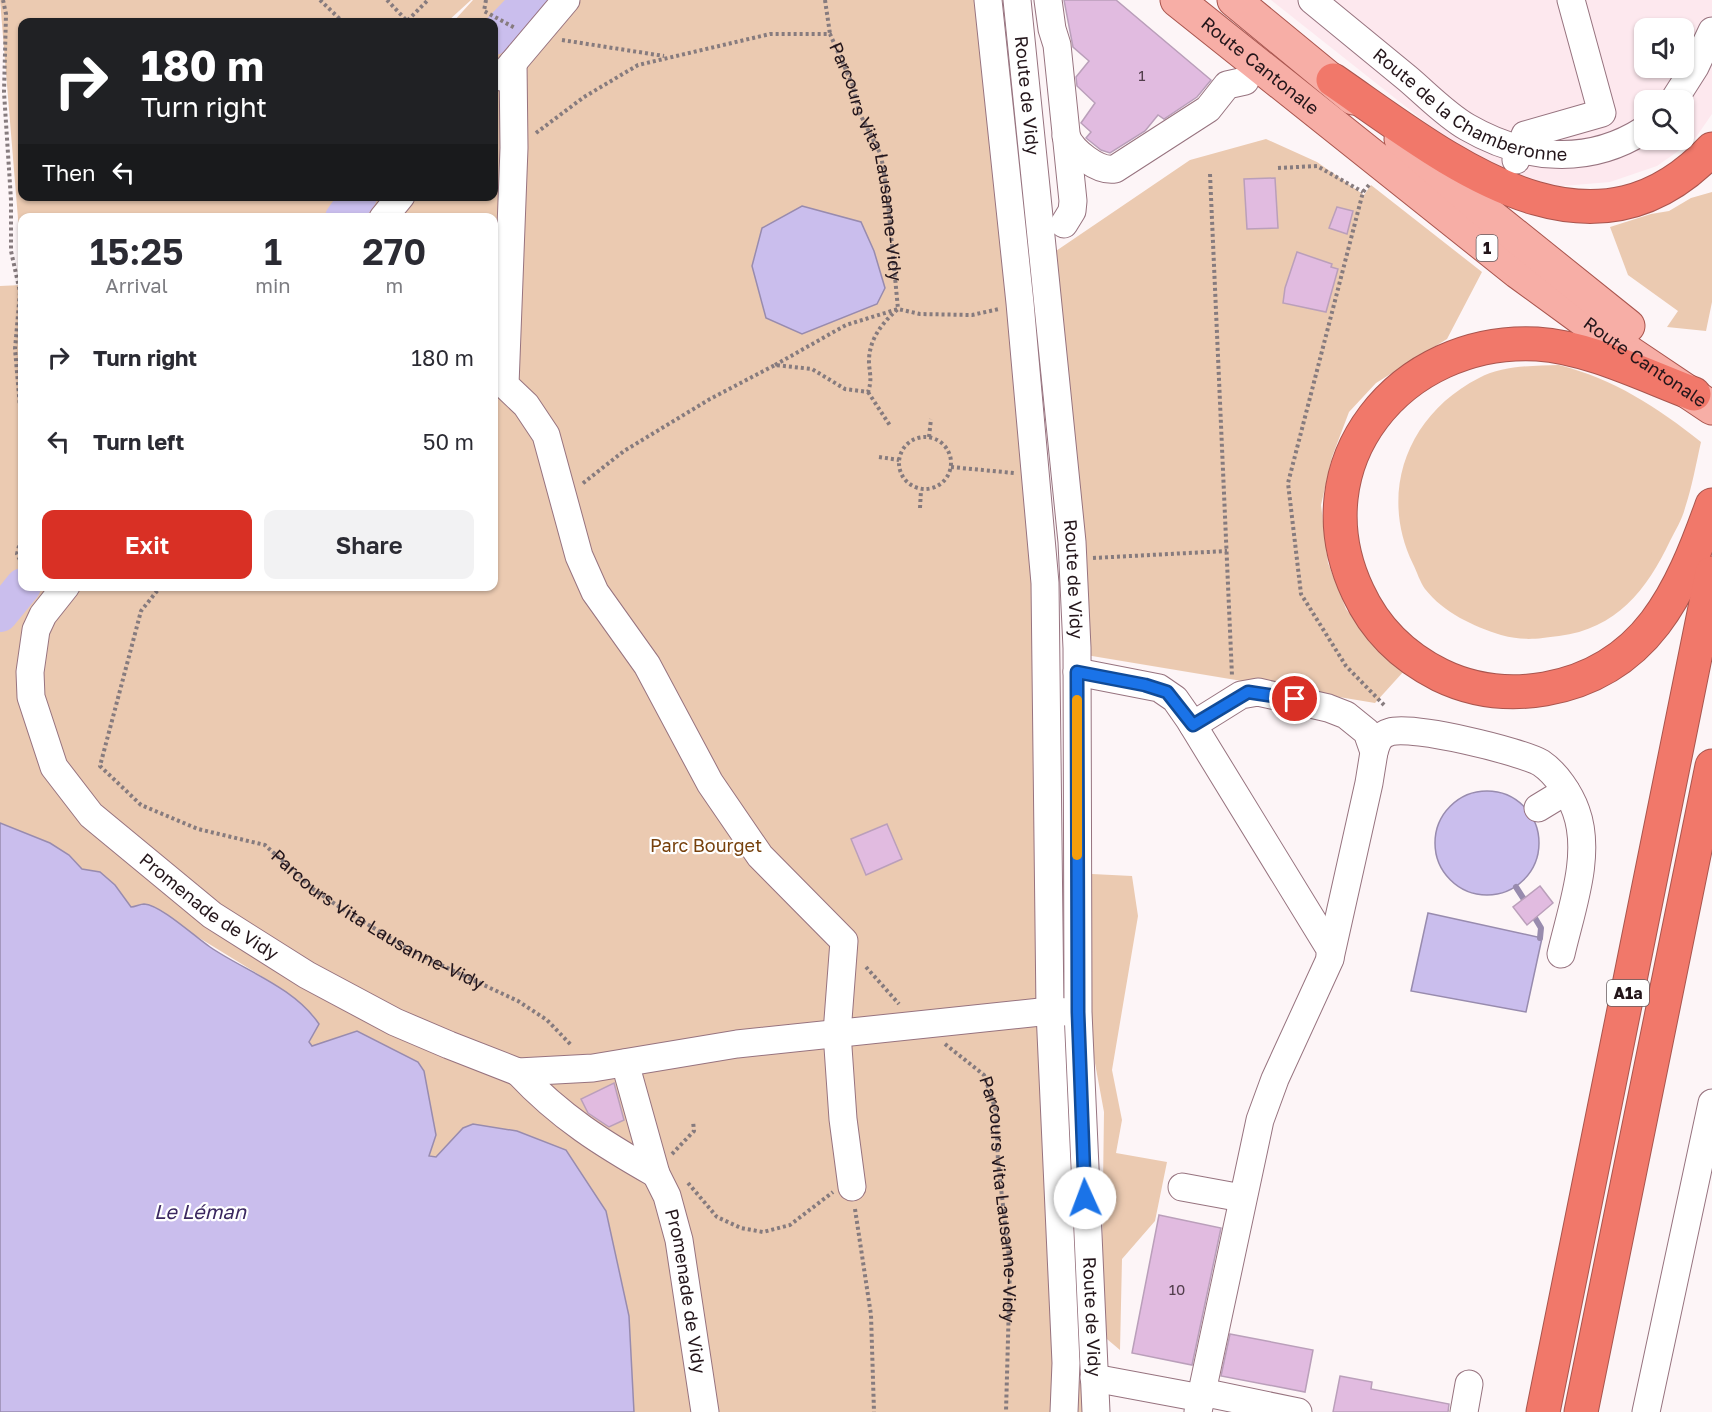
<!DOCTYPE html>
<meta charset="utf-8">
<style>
:root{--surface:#fff;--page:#f2f2f3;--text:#2b2b33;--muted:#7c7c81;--accent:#d93025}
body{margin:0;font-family:"Golos Text",sans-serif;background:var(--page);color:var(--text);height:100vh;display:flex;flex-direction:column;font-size:22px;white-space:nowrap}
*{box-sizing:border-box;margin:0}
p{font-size:20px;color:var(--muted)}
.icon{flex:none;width:33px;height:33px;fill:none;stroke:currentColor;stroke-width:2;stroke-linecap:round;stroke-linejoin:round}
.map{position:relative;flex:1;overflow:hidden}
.drawer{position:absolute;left:18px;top:213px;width:480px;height:378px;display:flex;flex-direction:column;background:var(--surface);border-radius:12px;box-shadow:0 2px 4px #0004}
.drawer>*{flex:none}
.banner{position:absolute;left:18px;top:18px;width:480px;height:183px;border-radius:12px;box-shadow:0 2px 4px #0004;background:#202124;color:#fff;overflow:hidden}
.tools{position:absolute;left:1634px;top:18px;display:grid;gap:12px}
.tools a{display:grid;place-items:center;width:60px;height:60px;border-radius:12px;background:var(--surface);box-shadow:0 2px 4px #0004;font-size:30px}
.pin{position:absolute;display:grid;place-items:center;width:51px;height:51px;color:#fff;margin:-26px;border:3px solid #fff;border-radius:50%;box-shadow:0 2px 6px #0007}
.me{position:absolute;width:66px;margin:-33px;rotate:358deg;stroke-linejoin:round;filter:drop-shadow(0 0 4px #0008)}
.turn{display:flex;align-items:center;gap:21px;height:126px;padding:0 24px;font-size:27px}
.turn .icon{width:78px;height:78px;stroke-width:2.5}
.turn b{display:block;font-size:42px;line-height:51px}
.then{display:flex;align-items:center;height:57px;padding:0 24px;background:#0003;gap:12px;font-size:22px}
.eta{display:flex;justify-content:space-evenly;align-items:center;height:102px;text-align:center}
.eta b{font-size:36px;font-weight:600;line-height:42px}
.primary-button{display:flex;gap:12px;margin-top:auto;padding:12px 24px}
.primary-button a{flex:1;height:69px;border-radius:12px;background:var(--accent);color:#fff;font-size:24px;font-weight:600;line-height:69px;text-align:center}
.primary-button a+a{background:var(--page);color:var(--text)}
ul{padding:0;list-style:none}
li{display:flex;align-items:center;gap:18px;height:84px;padding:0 24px}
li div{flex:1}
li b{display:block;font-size:22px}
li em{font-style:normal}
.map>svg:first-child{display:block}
.built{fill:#fde8ee;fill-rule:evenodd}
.green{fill:#ebcab1}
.water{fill:#cabeed;stroke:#988bae;stroke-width:1.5}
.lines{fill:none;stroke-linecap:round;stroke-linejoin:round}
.stream{stroke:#988bae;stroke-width:6}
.river{stroke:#cabeed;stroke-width:36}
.building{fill:#e1bbe0;stroke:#ba9fba;stroke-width:1.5}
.minor-casing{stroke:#97737f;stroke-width:29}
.major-casing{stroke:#a9554e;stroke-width:35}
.highway-casing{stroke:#a9554e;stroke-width:35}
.path{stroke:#867b7e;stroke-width:4;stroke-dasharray:3 3;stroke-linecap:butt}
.minor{stroke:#fff;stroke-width:27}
.major{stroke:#f7aea6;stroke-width:33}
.highway{stroke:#f1786a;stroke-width:33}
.route-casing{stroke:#114b97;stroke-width:15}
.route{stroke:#1a73e8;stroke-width:10}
.slow{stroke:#f59e0b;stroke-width:10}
.labels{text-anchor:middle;stroke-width:4.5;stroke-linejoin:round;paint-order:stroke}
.number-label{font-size:15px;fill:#523e4c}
.shield{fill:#fff;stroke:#655b5f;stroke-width:1.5}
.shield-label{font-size:16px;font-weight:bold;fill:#23151a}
.street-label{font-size:18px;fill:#23151a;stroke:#fff}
.park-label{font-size:18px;fill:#77410c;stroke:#fff}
.water-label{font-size:20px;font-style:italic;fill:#3b2860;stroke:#fff}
</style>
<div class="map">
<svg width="1712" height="1412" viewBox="0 0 1712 1412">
<rect width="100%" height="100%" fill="#fdf5f7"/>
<path class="built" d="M1271,0H1712V114L1694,140L1657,166L1610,182L1550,187L1511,177L1463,152ZM1644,28H1683V68H1644ZM1644,100H1683V140H1644Z"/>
<g class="green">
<path d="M0,0H471L447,22H22V196H494V22H453L473,0H984L1038,553L1045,1031L1067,1035L1078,1321L1056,1327L1059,1378L1083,1382L1082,1412H634L629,1316L606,1211L566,1150L463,1128L436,1157L429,1156L436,1135L357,1031L312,1046L309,1043L319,1024L312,1014L266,979L144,904L131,907L115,885L100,872L82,869L69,855L50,843L0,823V614L3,610H0V286L22,285V586H494V218H22V267Z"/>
<path d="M1266,139L1317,162L1364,195L1371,185L1482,272L1447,339L1376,383L1349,412L1332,457L1321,505L1328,563L1346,609L1372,644L1404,671L1375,703L1086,655L1053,253L1190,160Z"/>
<path d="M1712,192V302L1706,331L1667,327L1678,311L1628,275L1610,227L1651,214L1669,211L1691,198Z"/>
<path d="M1559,365C1614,379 1657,407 1701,442C1696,464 1692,487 1685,508C1682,520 1675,531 1670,541C1647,590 1616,629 1559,636C1536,639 1524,641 1501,635C1473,626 1444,613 1425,589C1420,582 1417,572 1413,564C1378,492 1408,414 1479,378C1503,365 1533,366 1559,365Z"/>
<path d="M1092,874L1132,876L1138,916L1112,1070L1122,1120L1116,1153L1167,1162L1155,1221L1122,1259L1120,1350L1101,1334L1104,1112L1090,1036Z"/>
</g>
<g class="water">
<path d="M802,206L861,222L874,251L885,288L877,304L802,334L766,318L752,266L762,228Z"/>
<circle cx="1487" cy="843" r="52"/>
<path d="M0,823L50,843L69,855L82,869L100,872L115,885L131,907C135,907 140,904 144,904C161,905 195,937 210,947C245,971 294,987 319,1024L309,1042L312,1046L357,1031L418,1062L424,1071L436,1135L429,1156L436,1157L463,1128L473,1124L517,1131L566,1150L606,1211L629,1316L634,1412H0Z"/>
<path d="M1428,913L1542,938L1526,1012L1411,991Z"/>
</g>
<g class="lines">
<g class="stream">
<path d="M1516,887L1527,904"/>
<path d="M1532,913L1541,928L1540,938"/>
</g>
<g class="river">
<path d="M494,37L530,0"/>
<path d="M343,218L359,196"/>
<path d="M0,614L23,586"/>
</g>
</g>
<g class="building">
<path d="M1064,0H1116L1211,80L1197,97L1164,119L1158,115L1145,131L1110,153L1101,150L1086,138L1091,132L1081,123L1095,103L1077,86L1076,77L1089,61L1073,47Z"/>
<path d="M1275,178L1278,228L1247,229L1244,179Z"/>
<path d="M1337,207L1353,211L1347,234L1329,228Z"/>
<path d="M1297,252L1332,264L1331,267L1338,269L1326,312L1283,303L1285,288Z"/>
<path d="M887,824L902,859L866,875L851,839Z"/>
<path d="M1540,886L1553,903L1527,925L1513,907Z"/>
<path d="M614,1083L624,1120L609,1127L588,1113L581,1099Z"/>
<path d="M1159,1215L1221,1228L1192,1365L1132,1353Z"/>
<path d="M1230,1334L1313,1350L1305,1392L1221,1376Z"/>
<path d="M1340,1376L1372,1382L1371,1389L1449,1404L1448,1412H1333Z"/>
</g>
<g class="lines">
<defs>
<g id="minor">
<path d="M988,0L1020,303L1045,583L1050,1011L1066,1363L1064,1412"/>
<path id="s4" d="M1017,0L1072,542L1077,648L1078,1012L1096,1412"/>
<path d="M1048,0L1052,29L1057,45L1073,201L1072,211L1064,224"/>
<path id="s5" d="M1312,0C1344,26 1375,52 1407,78C1426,94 1446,115 1467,127C1524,160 1588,166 1644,130"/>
<path d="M513,63L514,148L505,385L526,405L546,435L579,556L595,592L647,665L710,783L760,856L844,941L837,1033L843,1119L852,1187"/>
<path d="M501,77L566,0"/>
<path d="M1674,100L1695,67L1712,31"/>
<path d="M1066,136C1072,151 1098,172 1115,169L1208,109L1227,85L1245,81"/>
<path d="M1516,160L1525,135L1602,113L1571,0"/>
<path d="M383,218L401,196"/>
<path id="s6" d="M66,586L43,615L36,630L30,672L31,697L54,767L91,815L212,915L307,975L395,1022L449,1045L518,1072L593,1068L737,1044L1050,1011L1068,1012"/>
<path d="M1077,672L1159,688L1175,699L1189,719L1330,949V959L1275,1079L1260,1120L1202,1392"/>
<path d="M1193,725L1241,695L1258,692L1328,708L1346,715L1367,732L1374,752L1369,783L1330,958"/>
<path d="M1374,752C1377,742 1379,735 1390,732C1412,725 1520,751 1541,763C1556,773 1570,794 1576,811C1592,855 1571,910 1561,954"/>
<path d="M1538,808L1566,791"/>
<path id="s7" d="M625,1063L656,1174L667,1196L679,1240L705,1412"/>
<path d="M518,1072C560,1117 603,1144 656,1174"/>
<path d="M1182,1187L1242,1198"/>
<path d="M1094,1378L1201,1398"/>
<path d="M1198,1412L1202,1392L1298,1412"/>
<path d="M1464,1412L1469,1384"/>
<path d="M1646,1412L1712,1103"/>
</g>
<g id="major">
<path id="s8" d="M1177,0L1518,272L1618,345L1712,408"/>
<path d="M1234,0L1353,98"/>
<path d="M1401,139L1481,208L1628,326"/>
</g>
<g id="highway">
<path d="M1333,80C1445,157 1589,280 1712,149"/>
<path d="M1694,394C1646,376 1588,347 1537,344C1401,337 1297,463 1358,592C1375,629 1404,657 1440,675C1473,691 1510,695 1545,689C1647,671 1681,592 1712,505"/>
<path d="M1543,1412L1712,573"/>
<path d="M1581,1412L1712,766"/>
</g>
</defs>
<use href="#minor" class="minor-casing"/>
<use href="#major" class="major-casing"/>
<use href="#highway" class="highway-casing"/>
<g class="path">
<path d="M3,0L6,14L4,92L11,200V251L20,292L15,349L22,430"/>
<path d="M320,0L343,22"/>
<path d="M387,0L407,21L428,0"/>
<path d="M486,0L484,11L515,28"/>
<path d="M825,0L830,34"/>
<path d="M562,40L664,56"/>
<path id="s1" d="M536,133L584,97L638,65L770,34H830L853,86L859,112L881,155L887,192L898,309C882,323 868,340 869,364C870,375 872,380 868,392L845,389L812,369L775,365L710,399L624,451L582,484"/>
<path d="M1278,168L1317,166L1363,192"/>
<path d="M1210,174L1232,676"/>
<path d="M1369,185L1363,192L1288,483L1301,594L1346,666L1384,705"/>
<path d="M775,365L846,325L898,309L920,314L972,315L999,309"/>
<path d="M868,392L891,427"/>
<circle cx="925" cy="463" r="26"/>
<path d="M929,437L931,419"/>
<path d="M879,457L899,460"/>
<path d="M951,467L1014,473"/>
<path d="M920,508L921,490"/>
<path d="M22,534L17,554L22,564"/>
<path d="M1093,558L1227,551"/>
<path id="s2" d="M161,586L141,611L100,766L141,805L198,829L265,845L313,889L341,908L413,952L518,1001L547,1020L572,1046"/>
<path d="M866,967L899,1004"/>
<path id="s3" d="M945,1044L984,1075L996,1111L998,1162L1010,1266L1006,1412"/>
<path d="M672,1154L694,1131L693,1121"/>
<path d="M688,1183L717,1217L741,1228L763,1232L790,1225L833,1192"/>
<path d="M855,1209L871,1315L874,1412"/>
</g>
<use href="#minor" class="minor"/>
<use href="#major" class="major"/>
<use href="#highway" class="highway"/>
</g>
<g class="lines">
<defs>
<path id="route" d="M1085,1198L1078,1012L1077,672L1145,685L1167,692L1193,725L1248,692L1295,699"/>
</defs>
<use href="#route" class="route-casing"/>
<use href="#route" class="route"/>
<path class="slow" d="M1077,700V855"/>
</g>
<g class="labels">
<g class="number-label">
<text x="1142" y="81">1</text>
<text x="1177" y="1295">10</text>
</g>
<g class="shield">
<rect x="1476.5" y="235" width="21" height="26" rx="4.5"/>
<rect x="1607" y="980" width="42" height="26" rx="4.5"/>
</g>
<g class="shield-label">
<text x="1487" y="254">1</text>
<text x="1628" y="999">A1a</text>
</g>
<g class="street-label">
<text dy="6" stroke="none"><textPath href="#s8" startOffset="106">Route Cantonale</textPath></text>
<text dy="6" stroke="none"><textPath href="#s4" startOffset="96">Route de Vidy</textPath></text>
<text dy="6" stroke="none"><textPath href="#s5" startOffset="194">Route de la Chamberonne</textPath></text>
<text dy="6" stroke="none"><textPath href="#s1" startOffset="453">Parcours Vita Lausanne-Vidy</textPath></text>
<text dy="6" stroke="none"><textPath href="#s8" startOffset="592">Route Cantonale</textPath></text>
<text dy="6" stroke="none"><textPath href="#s4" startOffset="582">Route de Vidy</textPath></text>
<text dy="6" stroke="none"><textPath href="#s6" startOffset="405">Promenade de Vidy</textPath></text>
<text dy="6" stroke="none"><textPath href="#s2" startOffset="516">Parcours Vita Lausanne-Vidy</textPath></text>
<text dy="6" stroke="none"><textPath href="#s3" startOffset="176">Parcours Vita Lausanne-Vidy</textPath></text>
<text dy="6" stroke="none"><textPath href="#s7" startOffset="237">Promenade de Vidy</textPath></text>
<text dy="6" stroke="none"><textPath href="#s4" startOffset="1320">Route de Vidy</textPath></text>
</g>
<g class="park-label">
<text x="706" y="852">Parc Bourget</text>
</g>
<g class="water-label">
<text x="200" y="1219">Le Léman</text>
</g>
</g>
</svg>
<div class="tools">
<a><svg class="icon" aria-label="sound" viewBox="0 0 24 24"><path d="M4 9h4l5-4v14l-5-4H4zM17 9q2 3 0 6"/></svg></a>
<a><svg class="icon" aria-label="search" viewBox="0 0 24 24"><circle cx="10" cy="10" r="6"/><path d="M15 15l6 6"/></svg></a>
</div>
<div class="pin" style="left:1295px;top:699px;background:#d93025"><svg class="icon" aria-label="arrive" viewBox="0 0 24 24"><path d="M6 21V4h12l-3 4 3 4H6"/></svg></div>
<svg class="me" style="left:1085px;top:1198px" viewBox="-20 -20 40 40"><circle r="19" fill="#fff"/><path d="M0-13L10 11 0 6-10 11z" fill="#1a73e8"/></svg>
<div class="banner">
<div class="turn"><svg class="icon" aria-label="right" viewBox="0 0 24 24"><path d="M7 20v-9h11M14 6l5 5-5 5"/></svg><div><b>180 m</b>Turn right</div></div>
<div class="then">Then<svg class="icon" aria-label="left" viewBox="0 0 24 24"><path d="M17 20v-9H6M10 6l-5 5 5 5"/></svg></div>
</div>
<section class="drawer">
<div class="eta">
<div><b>15:25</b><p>Arrival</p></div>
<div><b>1</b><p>min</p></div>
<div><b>270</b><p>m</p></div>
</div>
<ul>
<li><svg class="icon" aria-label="right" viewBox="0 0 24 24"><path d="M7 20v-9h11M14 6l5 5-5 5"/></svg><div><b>Turn right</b></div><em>180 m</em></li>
<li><svg class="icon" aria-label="left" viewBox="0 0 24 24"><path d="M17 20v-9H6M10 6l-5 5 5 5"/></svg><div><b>Turn left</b></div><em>50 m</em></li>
</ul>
<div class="primary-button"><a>Exit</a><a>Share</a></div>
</section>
</div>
